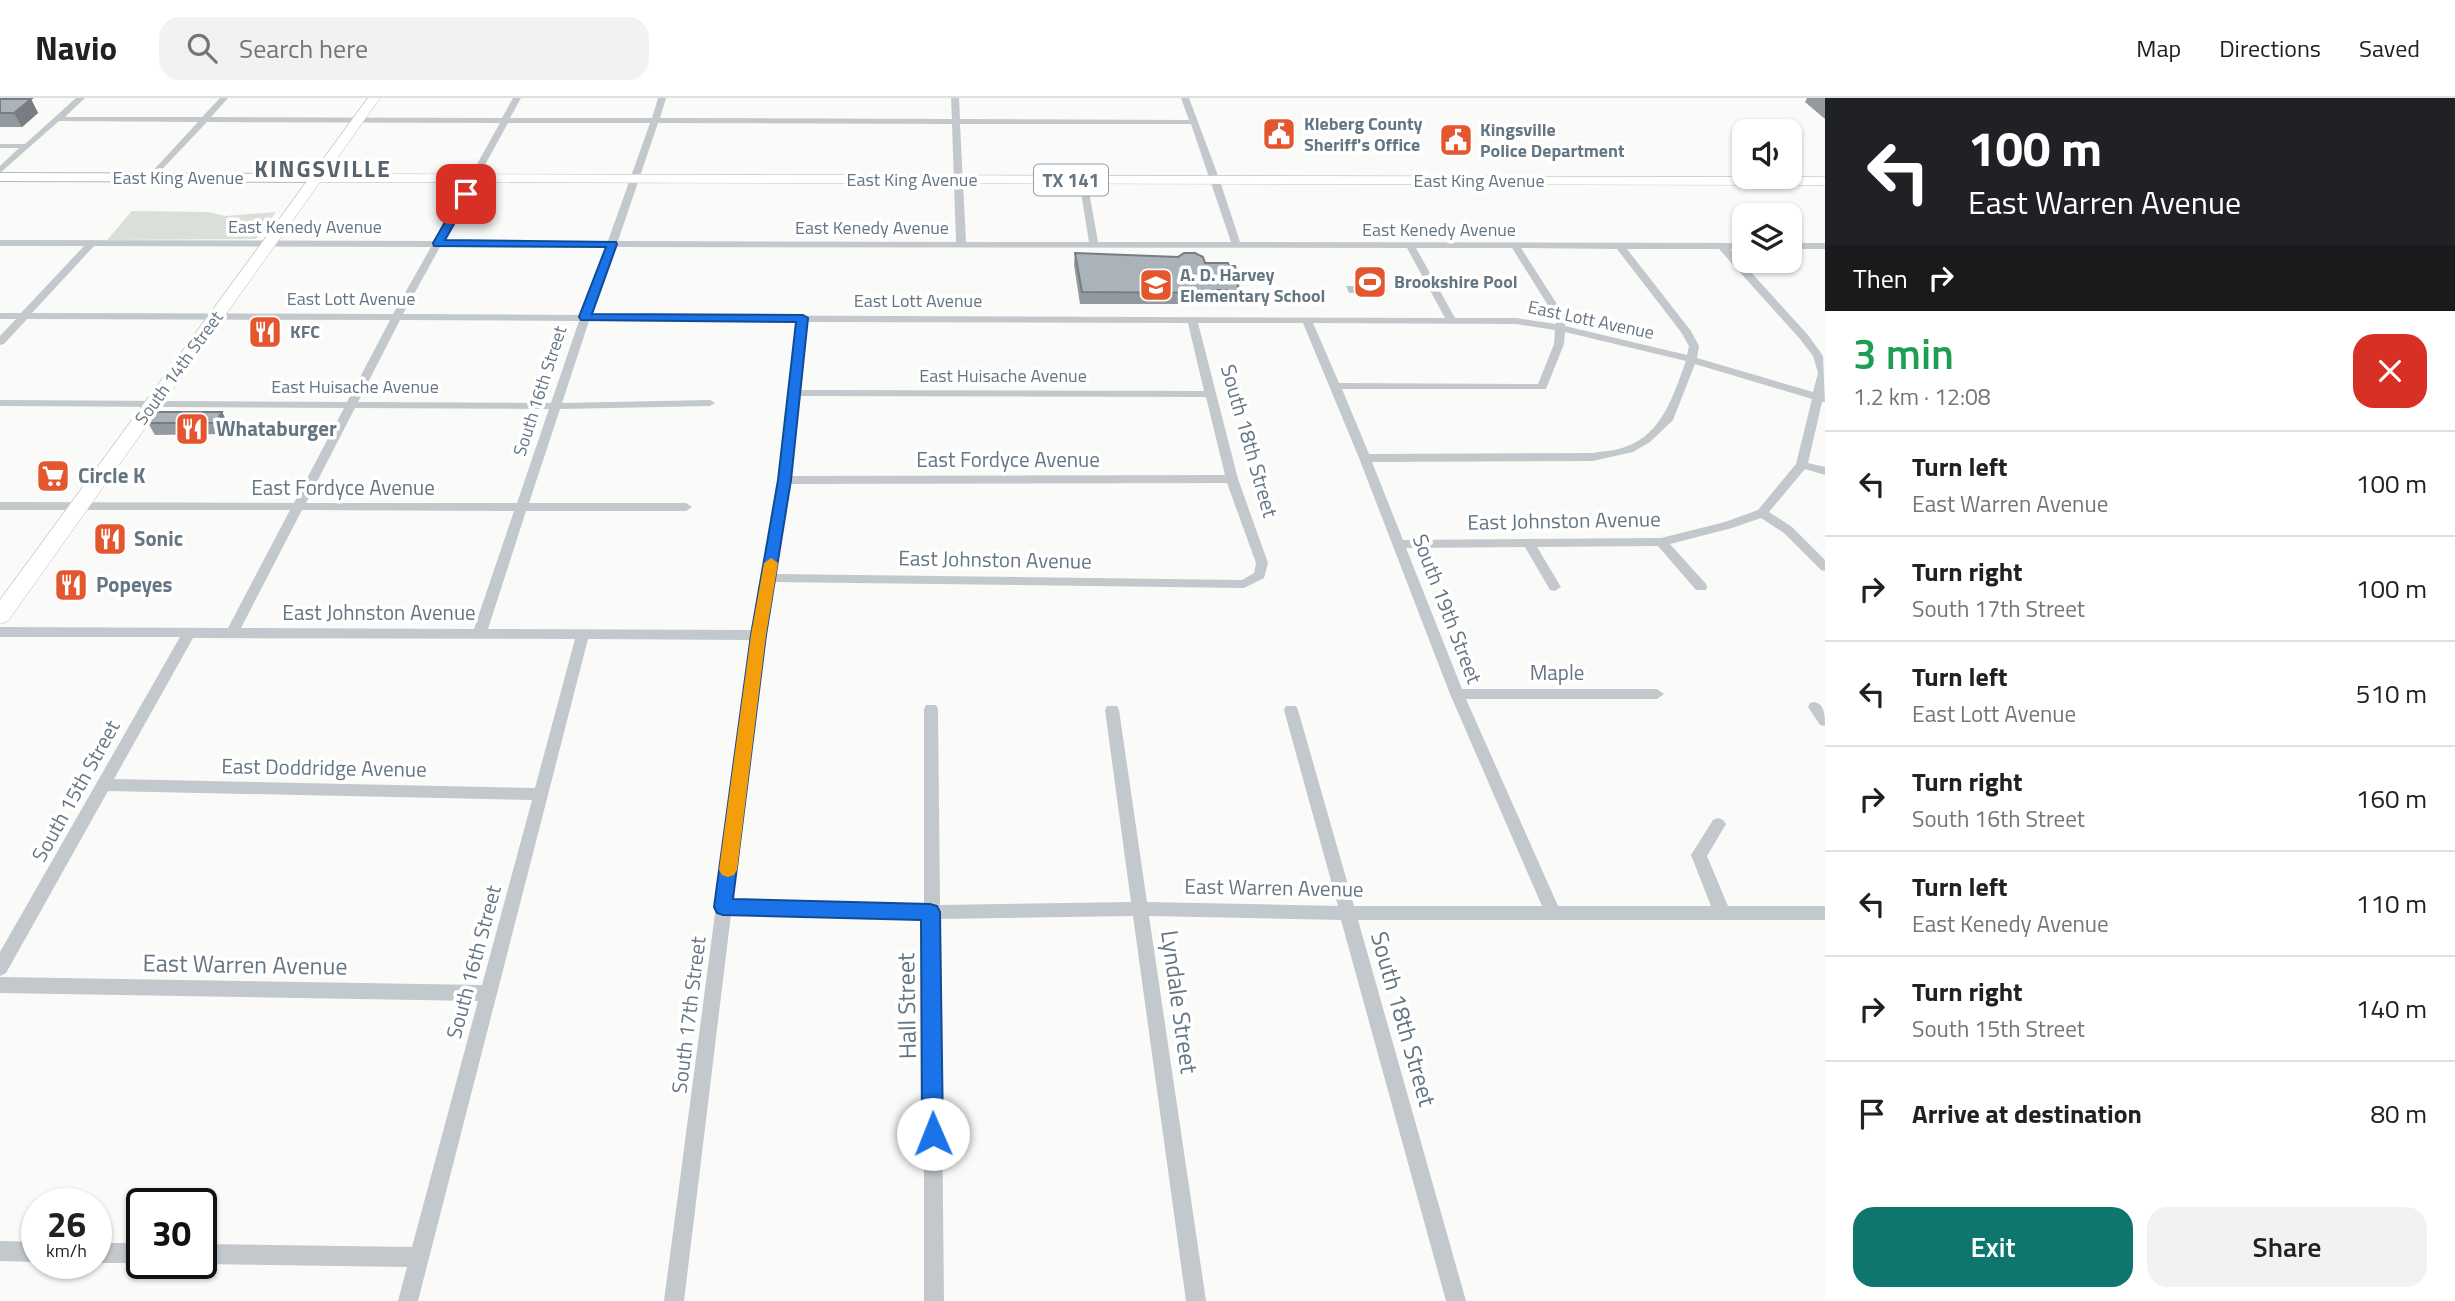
<!DOCTYPE html>
<meta charset="utf-8">
<style>
:root{--surface:#fff;--page:#f2f2f2;--text:#202124;--muted:#757577;--line:#e0e0e0;--accent:#0f766e}
body{margin:0;font-family:"Titillium Web",sans-serif;background:var(--page);color:var(--text);height:100vh;display:flex;flex-direction:column;font-size:26px;white-space:nowrap}
*{box-sizing:border-box;margin:0}
p{font-size:23px;color:var(--muted)}
.icon{flex:none;width:38px;height:38px;fill:none;stroke:currentColor;stroke-width:2;stroke-linecap:round;stroke-linejoin:round}
.map{position:relative;flex:1;overflow:hidden}
.details{display:flex;flex-direction:column;background:var(--surface);width:630px}
.details>*{flex:none}
.banner{background:#202124;color:#fff;overflow:hidden}
.controls{position:absolute;left:1732px;top:21px;display:grid;gap:14px}
.controls a{display:grid;place-items:center;width:70px;height:70px;border-radius:14px;background:var(--surface);box-shadow:0 2px 5px #0004;font-size:35px}
.speed{position:absolute;left:21px;top:1090px;display:flex;gap:14px;font-size:35px;font-weight:700;text-align:center}
.speed>*{display:grid;place-content:center;width:91px;height:91px;border-radius:50%;background:var(--surface);box-shadow:0 2px 5px #0004;line-height:1}
.speed small{font-size:18px;font-weight:400}
.speed .limit{border:4px solid #111;border-radius:10px;background:#fff;color:#111}
.pin{position:absolute;display:grid;place-items:center;width:60px;height:60px;color:#fff;margin:-30px;border-radius:14px;box-shadow:0 4px 10px #0006}
.me{position:absolute;width:77px;margin:-38px;rotate:359deg;stroke-linejoin:round;filter:drop-shadow(0 0 5px #0008)}
.turn{display:flex;align-items:center;gap:24px;height:147px;padding:0 28px;font-size:32px}
.turn .icon{width:91px;height:91px;stroke-width:2.5}
.turn b{display:block;font-size:49px;line-height:60px}
.then{display:flex;align-items:center;height:66px;padding:0 28px;background:#0003;gap:14px;font-size:26px}
.round{display:grid;place-items:center;flex:none;width:74px;height:74px;border-radius:21px;background:var(--page)}
.headline{display:flex;align-items:center;justify-content:space-between;height:119px;padding:0 28px}
h1{font-size:42px;font-weight:600;line-height:52px;color:#1e9e55}
.primary-button{display:flex;gap:14px;margin-top:auto;padding:14px 28px}
.primary-button a{flex:1;height:80px;border-radius:21px;background:var(--accent);color:#fff;font-size:28px;font-weight:600;line-height:80px;text-align:center}
.primary-button a+a{background:var(--page);color:var(--text)}
ul{padding:0;list-style:none}
li{display:flex;align-items:center;gap:21px;height:105px;padding:0 28px;border-top:2px solid var(--line)}
li div{flex:1}
li b{display:block;font-size:26px}
li em{font-style:normal}
header{display:flex;align-items:center;gap:42px;box-sizing:border-box;height:98px;padding:0 35px;background:var(--surface);border-bottom:2px solid var(--line)}
header strong{font-size:33px}
nav{display:flex;gap:38px;margin-inline-start:auto;font-size:24px}
.search{width:490px;height:63px;background:var(--page);display:flex;align-items:center;gap:18px;box-sizing:border-box;padding:0 24px;border-radius:21px;color:var(--muted);font-size:26px}
main{display:flex;flex:1;min-height:0}
.map>svg:first-child{display:block}
.green{fill:#dadfd7}
.water{fill:#bbc7cb}
.lines{fill:none;stroke-linecap:round;stroke-linejoin:round}
.secondary-casing{stroke:#b3babf;stroke-width:2}
.primary-casing{stroke:#b5babe;stroke-width:1}
.street{fill:#c3c8cc;fill-rule:evenodd}
.secondary{fill:#fff;fill-rule:evenodd}
.primary{fill:#fff;fill-rule:evenodd}
.wall{fill:#929a9f}
.shaded-wall{fill:#777d82}
.building{fill:#aab3b9;stroke:#777d82;stroke-width:2}
.route{fill:#1a73e8;stroke:#114b97;stroke-width:2}
.slow{fill:#f59e0b}
.labels{text-anchor:middle;stroke-width:7;stroke-linejoin:round;paint-order:stroke}
.far-poi-label{font-size:18px;font-weight:bold;fill:#657683;stroke:#fff;text-anchor:start}
.far-street-label{font-size:18px;fill:#657683;stroke:#fff}
.shield{fill:#fff;stroke:#939fa8;stroke-width:2}
.shield-label{font-size:19px;font-weight:bold;fill:#657683}
.poi-label{font-size:21px;font-weight:bold;fill:#657683;stroke:#fff;text-anchor:start}
.street-label{font-size:21px;fill:#657683;stroke:#fff}
.far-district-label{font-size:23px;font-weight:bold;letter-spacing:2px;fill:#57646e;stroke:#fff}
.near-street-label{font-size:24px;fill:#657683;stroke:#fff}
</style>
<header>
<strong>Navio</strong>
<div class="search"><svg class="icon" aria-label="search" viewBox="0 0 24 24"><circle cx="10" cy="10" r="6"/><path d="M15 15l6 6"/></svg>Search here</div>
<nav><a>Map</a><a>Directions</a><a>Saved</a></nav>
</header>
<main>
<div class="map">
<svg width="1825" height="1203" viewBox="0 0 1825 1203">
<rect width="100%" height="100%" fill="#fafaf8"/>
<path class="green" d="M132,113L208,114L225,118L276,114L256,141L107,142Z"/>
<path class="water" d="M1356,179H1379L1387,194L1349,195L1346,188H1360Z"/>
<g class="lines">
<defs>
<path id="secondary" d="M0,75L317,76L323,80L317,84L0,83Z"/>
<path id="primary" d="M368,0H380L326,76L1825,79V87L320,84L8,523L0,526V502Z"/>
</defs>
<use href="#secondary" class="secondary-casing"/>
<use href="#primary" class="primary-casing"/>
<g class="street">
<path d="M76,0H85L65,19H202L220,0H228L211,19L502,20L513,0H521L510,20H652L658,0H666L660,20L952,21L951,0H959L960,21L1189,22L1181,0H1189L1220,83L1240,144L1745,145V151H1730L1808,237L1823,258L1825,304H1822L1808,365L1825,369V377L1805,371L1769,414L1792,429L1825,462V473L1821,472L1784,435L1761,420L1732,430L1670,446L1706,486L1707,489L1706,492H1696L1658,448L1537,449L1561,489L1555,493L1550,492L1525,449L1406,450L1462,591H1657L1664,596L1657,601H1466L1558,808H1711L1691,757L1713,722L1718,720L1723,722L1726,726L1707,758L1728,808H1825V822H1358L1466,1203H1446L1341,822L1149,818L1206,1203H1186L1133,818L940,821L944,1203H924V821L731,816L684,1203H664L751,542L588,541L418,1203H398L407,1169L200,1166L201,1146L412,1149L478,903L0,895V879L482,887L532,702L108,693L6,875L0,878V854L180,539H0V529L228,530L290,412H0V404L294,405L344,310L0,308V302L347,304L390,222L27,221L4,246L0,247V238L16,221H0V215H21L84,148H0V142L434,143L500,25L207,24L151,83L147,80L148,78L198,24L59,23L0,75V68L19,50H0V46H25ZM508,25H650L608,143H443ZM658,25L952,26L956,144L618,143ZM960,26H1191L1231,144H1098L1087,82L1083,79L1079,82L1089,144H966ZM94,148L431,149L393,216L32,215ZM440,149H606L581,217L403,216ZM616,149L1407,150L1445,220L591,217ZM1416,150H1512L1556,220V226L1516,220H1455ZM1521,150L1617,151L1681,234L1689,248L1687,257L1565,228L1566,220ZM1627,151H1719L1800,241L1813,258L1818,275L1813,294L1697,260L1699,248L1691,233ZM400,222L579,223L551,305L358,304ZM589,223L798,224L778,382L752,532L488,531L526,413H686L692,409L686,405H529L560,311L710,308L715,305L710,302L562,305ZM808,224L1188,225L1204,293L800,292ZM1198,225H1303L1359,360L1450,596L1542,808H1354L1298,612L1296,608H1286L1284,612L1338,808L1147,804L1119,612L1117,608H1107L1105,612L1131,804L940,807L938,611L936,607H926L924,611V807L733,802L765,537L773,484L1244,490L1264,480L1268,465L1238,381ZM1313,225L1516,226L1555,232L1554,246L1538,286L1339,285ZM1565,234L1686,263C1673,297 1663,336 1625,349C1615,353 1603,353 1593,355L1369,356L1342,291H1546L1564,246ZM1695,266L1812,301L1796,366L1758,412L1725,424L1661,440L1403,442L1372,364L1593,363L1633,354L1650,344L1673,322ZM799,298L1206,299L1225,377L790,378ZM355,310L549,311L517,405H306ZM1227,385L1256,465L1254,475L1242,482L775,476L789,386ZM302,412L514,413L474,531L241,530ZM193,540L575,541L535,690L114,681Z"/>
<rect x="1790" y="145" width="35" height="6"/>
<path d="M1815,604C1825,607 1825,618 1825,628L1820,627L1808,609L1810,605Z"/>
<path d="M0,1143L37,1144V1164L0,1163Z"/>
<rect x="96" y="1145" width="46" height="20"/>
</g>
<use href="#secondary" class="secondary"/>
<use href="#primary" class="primary"/>
</g>
<g class="wall">
<path d="M1807,0H1825V21L1805,4Z"/>
<path d="M0,1H31L38,15L22,29H0Z"/>
<path d="M1075,155L1205,165L1240,183L1237,204H1210V206H1080L1074,167Z"/>
<path d="M222,314L228,326L222,336L155,337L148,325Z"/>
</g>
<g class="shaded-wall">
<path d="M31,1L38,15L22,29L14,15Z"/>
<path d="M222,314L228,326L222,336L215,325Z"/>
</g>
<g class="building">
<path d="M0,1H31L14,15H0Z"/>
<path d="M1075,155L1178,159L1184,155H1195L1203,159L1205,165H1228L1229,168H1235L1240,183H1236L1239,192H1212V195L1082,194Z"/>
<path d="M156,314H222L215,325H148Z"/>
</g>
<path class="route" d="M466,93L471,96L445,142L616,144L617,146L592,216L803,217L808,220L791,382L766,537L733,801L930,806L937,808L940,814L943,1036L940,1044L933,1047L925,1044L922,1036L921,822L723,817L717,815L714,809L751,537L778,382L796,224L581,222L579,219L606,149L434,148L433,145L461,96Z"/>
<path class="slow" d="M771,460L778,465L766,537L737,772L734,777L728,779L722,777L719,772L751,537L764,465Z"/>
<defs>
<symbol id="civic-square" viewBox="-11 -11 22 22"><rect x="-9" y="-9" width="18" height="18" rx="4" fill="#e4572e" stroke="#fff"/><path d="M-.6-6.5H3V-4.5H.6V-3L4-1V1h2V6H-6V1h2V-1L-.6-3ZM-1.2 2.5V6h2.4V2.5Z" fill="#fff"/></symbol>
<symbol id="stadium-square" viewBox="-11 -11 22 22"><rect x="-9" y="-9" width="18" height="18" rx="4" fill="#e4572e" stroke="#fff"/><path d="M0-5a6.5 5 0 1 0 0 10a6.5 5 0 1 0 0-10ZM-3.5-1.8h7v3.6h-7Z" fill="#fff"/></symbol>
<symbol id="school-square" viewBox="-11 -11 22 22"><rect x="-9" y="-9" width="18" height="18" rx="4" fill="#e4572e" stroke="#fff"/><path d="M0-5L7-2L0 1L-7-2ZM-4 1L0 2.5L4 1V4Q0 6-4 4Z" fill="#fff"/></symbol>
<symbol id="restaurant-square" viewBox="-11 -11 22 22"><rect x="-9" y="-9" width="18" height="18" rx="4" fill="#e4572e" stroke="#fff"/><path d="M-5-6h1v4h1v-4h1v4h1v-4h1v5L-1.5 .5V6h-2V.5L-5-1ZM5-6V6H3V1.5H1.5Q1.5-4 5-6Z" fill="#fff"/></symbol>
<symbol id="supermarket-square" viewBox="-11 -11 22 22"><rect x="-9" y="-9" width="18" height="18" rx="4" fill="#e4572e" stroke="#fff"/><path d="M-6-5.5h2.5l.6 2H6L4.5 2H-2.5L-4.4-4H-6ZM-1.5 3.2a1.3 1.3 0 1 0 .1 0ZM3 3.2a1.3 1.3 0 1 0 .1 0Z" fill="#fff"/></symbol>
</defs>
<g fill-rule="evenodd">
<use href="#civic-square" x="1260" y="17" width="38" height="38"/>
<use href="#civic-square" x="1437" y="23" width="38" height="38"/>
<use href="#stadium-square" x="1351" y="165" width="38" height="38"/>
<use href="#school-square" x="1137" y="168" width="38" height="38"/>
<use href="#restaurant-square" x="246" y="215" width="38" height="38"/>
<use href="#restaurant-square" x="173" y="312" width="38" height="38"/>
<use href="#supermarket-square" x="34" y="359" width="38" height="38"/>
<use href="#restaurant-square" x="91" y="422" width="38" height="38"/>
<use href="#restaurant-square" x="52" y="468" width="38" height="38"/>
</g>
<g class="labels">
<g class="far-poi-label">
<text x="1304" y="32">Kleberg County<tspan x="1304" dy="21">Sheriff's Office</tspan></text>
<text x="1480" y="38">Kingsville<tspan x="1480" dy="21">Police Department</tspan></text>
<text x="1180" y="183">A. D. Harvey<tspan x="1180" dy="21">Elementary School</tspan></text>
<text x="1394" y="190">Brookshire Pool</text>
<text x="290" y="240">KFC</text>
</g>
<g class="far-street-label">
<text x="178" y="86">East King Avenue</text>
<text x="912" y="88">East King Avenue</text>
<text x="1479" y="89">East King Avenue</text>
<text x="305" y="135">East Kenedy Avenue</text>
<text x="872" y="136">East Kenedy Avenue</text>
<text x="1439" y="138">East Kenedy Avenue</text>
<text x="351" y="207">East Lott Avenue</text>
<text x="918" y="209">East Lott Avenue</text>
<text transform="translate(1591 222) rotate(12)" y="6">East Lott Avenue</text>
<text transform="translate(179 270) rotate(-54)" y="6">South 14th Street</text>
<text x="1003" y="284">East Huisache Avenue</text>
<text x="355" y="295">East Huisache Avenue</text>
<text transform="translate(540 293) rotate(-72)" y="6">South 16th Street</text>
</g>
<rect class="shield" x="1034" y="66.5" width="74" height="31" rx="5"/>
<g class="shield-label">
<text x="1071" y="89">TX 141</text>
</g>
<g class="poi-label">
<text x="216" y="338">Whataburger</text>
<text x="78" y="385">Circle K</text>
<text x="134" y="448">Sonic</text>
<text x="96" y="494">Popeyes</text>
</g>
<g class="street-label">
<text transform="translate(1249 343) rotate(74)" y="7">South 18th Street</text>
<text x="1008" y="369">East Fordyce Avenue</text>
<text x="343" y="397">East Fordyce Avenue</text>
<text transform="translate(1564 423) rotate(-1)" y="7">East Johnston Avenue</text>
<text transform="translate(995 462) rotate(1)" y="7">East Johnston Avenue</text>
<text transform="translate(1447 511) rotate(69)" y="7">South 19th Street</text>
<text x="379" y="522">East Johnston Avenue</text>
<text x="1557" y="582">Maple</text>
<text transform="translate(324 670) rotate(1)" y="7">East Doddridge Avenue</text>
<text transform="translate(76 693) rotate(-61)" y="7">South 15th Street</text>
<text transform="translate(1274 790) rotate(1)" y="7">East Warren Avenue</text>
<text transform="translate(474 864) rotate(-75)" y="7">South 16th Street</text>
<text transform="translate(689 917) rotate(-83)" y="7">South 17th Street</text>
</g>
<g class="far-district-label">
<text x="323" y="79">KINGSVILLE</text>
</g>
<g class="near-street-label">
<text transform="translate(245 867) rotate(1)" y="8">East Warren Avenue</text>
<text transform="translate(1179 904) rotate(82)" y="8">Lyndale Street</text>
<text transform="translate(907 908) rotate(-91)" y="8">Hall Street</text>
<text transform="translate(1403 921) rotate(74)" y="8">South 18th Street</text>
</g>
</g>
</svg>
<div class="controls">
<a><svg class="icon" aria-label="sound" viewBox="0 0 24 24"><path d="M4 9h4l5-4v14l-5-4H4zM17 9q2 3 0 6"/></svg></a>
<a><svg class="icon" aria-label="layers" viewBox="0 0 24 24"><path d="M12 4l9 5-9 5-9-5zM3 14l9 5 9-5"/></svg></a>
</div>
<div class="speed"><div>26<small>km/h</small></div><div class="limit">30</div></div>
<div class="pin" style="left:466px;top:96px;background:#d93025"><svg class="icon" aria-label="arrive" viewBox="0 0 24 24"><path d="M6 21V4h12l-3 4 3 4H6"/></svg></div>
<svg class="me" style="left:933px;top:1036px" viewBox="-20 -20 40 40"><circle r="19" fill="#fff"/><path d="M0-13L10 11 0 6-10 11z" fill="#1a73e8"/></svg>
</div>
<section class="details">
<div class="banner">
<div class="turn"><svg class="icon" aria-label="left" viewBox="0 0 24 24"><path d="M17 20v-9H6M10 6l-5 5 5 5"/></svg><div><b>100 m</b>East Warren Avenue</div></div>
<div class="then">Then<svg class="icon" aria-label="right" viewBox="0 0 24 24"><path d="M7 20v-9h11M14 6l5 5-5 5"/></svg></div>
</div>
<div class="headline"><div><h1>3 min</h1><p>1.2 km · 12:08</p></div><a class="round" style="background:#d93025;color:#fff"><svg class="icon" aria-label="close" viewBox="0 0 24 24"><path d="M6 6l12 12M18 6L6 18"/></svg></a></div>
<ul>
<li><svg class="icon" aria-label="left" viewBox="0 0 24 24"><path d="M17 20v-9H6M10 6l-5 5 5 5"/></svg><div><b>Turn left</b><p>East Warren Avenue</p></div><em>100 m</em></li>
<li><svg class="icon" aria-label="right" viewBox="0 0 24 24"><path d="M7 20v-9h11M14 6l5 5-5 5"/></svg><div><b>Turn right</b><p>South 17th Street</p></div><em>100 m</em></li>
<li><svg class="icon" aria-label="left" viewBox="0 0 24 24"><path d="M17 20v-9H6M10 6l-5 5 5 5"/></svg><div><b>Turn left</b><p>East Lott Avenue</p></div><em>510 m</em></li>
<li><svg class="icon" aria-label="right" viewBox="0 0 24 24"><path d="M7 20v-9h11M14 6l5 5-5 5"/></svg><div><b>Turn right</b><p>South 16th Street</p></div><em>160 m</em></li>
<li><svg class="icon" aria-label="left" viewBox="0 0 24 24"><path d="M17 20v-9H6M10 6l-5 5 5 5"/></svg><div><b>Turn left</b><p>East Kenedy Avenue</p></div><em>110 m</em></li>
<li><svg class="icon" aria-label="right" viewBox="0 0 24 24"><path d="M7 20v-9h11M14 6l5 5-5 5"/></svg><div><b>Turn right</b><p>South 15th Street</p></div><em>140 m</em></li>
<li><svg class="icon" aria-label="arrive" viewBox="0 0 24 24"><path d="M6 21V4h12l-3 4 3 4H6"/></svg><div><b>Arrive at destination</b></div><em>80 m</em></li>
</ul>
<div class="primary-button"><a>Exit</a><a>Share</a></div>
</section>
</main>
